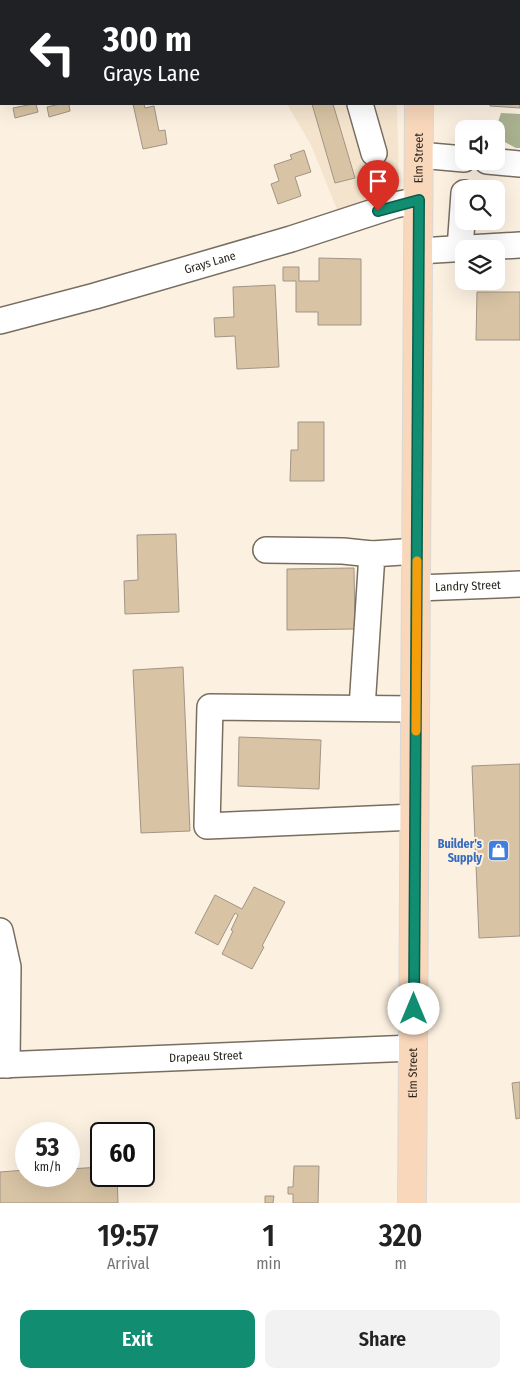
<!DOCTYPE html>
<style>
:root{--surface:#fff;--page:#f2f2f2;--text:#222;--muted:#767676;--accent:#118d72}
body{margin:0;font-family:"Fira Sans Condensed",sans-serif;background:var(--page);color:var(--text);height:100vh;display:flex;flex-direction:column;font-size:19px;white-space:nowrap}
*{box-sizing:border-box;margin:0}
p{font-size:16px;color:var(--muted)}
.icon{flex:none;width:28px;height:28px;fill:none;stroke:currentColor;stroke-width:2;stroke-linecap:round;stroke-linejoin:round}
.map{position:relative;height:1203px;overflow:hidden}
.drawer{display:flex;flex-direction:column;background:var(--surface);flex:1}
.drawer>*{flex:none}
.banner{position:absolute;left:0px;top:0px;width:520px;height:105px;box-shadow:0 5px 20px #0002;background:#202124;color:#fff;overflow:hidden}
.buttons{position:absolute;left:455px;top:120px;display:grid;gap:10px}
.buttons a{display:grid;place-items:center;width:50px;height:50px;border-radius:10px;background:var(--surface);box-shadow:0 5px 20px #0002;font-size:25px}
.speed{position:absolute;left:15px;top:1122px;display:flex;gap:10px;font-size:25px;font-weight:700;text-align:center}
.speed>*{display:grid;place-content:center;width:65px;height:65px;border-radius:50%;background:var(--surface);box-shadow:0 5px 20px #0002;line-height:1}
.speed small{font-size:12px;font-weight:400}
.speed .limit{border:2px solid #111;border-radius:8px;background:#fff;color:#111}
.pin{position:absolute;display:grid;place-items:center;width:42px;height:42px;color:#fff;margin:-51px -21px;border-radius:50% 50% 50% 0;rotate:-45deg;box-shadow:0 0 5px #0007}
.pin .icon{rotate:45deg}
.me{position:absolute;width:55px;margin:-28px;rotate:0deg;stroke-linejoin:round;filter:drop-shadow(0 0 4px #0008)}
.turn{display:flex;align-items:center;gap:18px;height:105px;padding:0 20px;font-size:22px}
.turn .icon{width:65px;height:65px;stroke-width:2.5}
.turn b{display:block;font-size:35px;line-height:42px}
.eta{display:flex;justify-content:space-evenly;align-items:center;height:85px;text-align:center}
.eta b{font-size:30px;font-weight:600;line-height:35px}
.button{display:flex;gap:10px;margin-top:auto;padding:10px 20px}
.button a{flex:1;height:58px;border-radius:10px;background:var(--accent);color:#fff;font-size:20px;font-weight:600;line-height:58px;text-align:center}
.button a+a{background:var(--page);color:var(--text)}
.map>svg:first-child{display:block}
.built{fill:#f4e4ce}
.forest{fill:#abb290}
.building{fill:#d8c3a4;stroke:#a09587}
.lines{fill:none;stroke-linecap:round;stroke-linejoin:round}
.minor-casing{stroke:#786e60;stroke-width:28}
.major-casing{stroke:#d8d8d7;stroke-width:30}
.minor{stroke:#fff;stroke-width:25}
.major{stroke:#f8d7bb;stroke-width:28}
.route-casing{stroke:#0b5c4a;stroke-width:12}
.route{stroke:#118d72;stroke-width:9}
.slow{stroke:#f59e0b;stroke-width:9}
.labels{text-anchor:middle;stroke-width:4;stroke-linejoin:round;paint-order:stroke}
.street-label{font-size:12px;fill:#29251f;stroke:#fcf1e1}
.shop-label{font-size:12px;font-weight:bold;fill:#366cbe;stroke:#fcf1e1;text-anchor:end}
</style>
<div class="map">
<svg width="520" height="1203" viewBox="0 0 520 1203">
<rect width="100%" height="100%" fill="#fcf1e1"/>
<g class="built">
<rect x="256" y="0" width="138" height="1"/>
<path d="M287,104H397L399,184L338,212L311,145Z"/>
</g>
<path class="forest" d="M501,113L520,114V148H516L501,140L497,125Z"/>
<g class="building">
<rect x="285" y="0" width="21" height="1"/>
<path d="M519,80L520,108L490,106V104H519Z"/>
<path d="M33,104H36L38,112L15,118L13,108Z"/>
<path d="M60,104H69L70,111L49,117L47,107Z"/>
<path d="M133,104H144L145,108L154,106L159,131L165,130L167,144L143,149Z"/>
<path d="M312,104H333L355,178L335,183Z"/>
<path d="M304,150L311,172L295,177L301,196L278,204L271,184L279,181L274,165L292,159L290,155Z"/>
<path d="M319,258L361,259V325H318V312H296V281H283V267H299V281H319Z"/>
<path d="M275,285L279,367L237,369L235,336L215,337L214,318L234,317L233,287Z"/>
<path d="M477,292H520V340H476Z"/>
<path d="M298,422H324V481H290L291,450H298Z"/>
<path d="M176,534L179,612L125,614L124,581L138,580L137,535Z"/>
<path d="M354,568L355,629L287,630V569Z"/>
<path d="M183,667L190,831L141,833L133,670Z"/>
<path d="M239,737L321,740L319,789L238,786Z"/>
<path d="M520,764V936L479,938L472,766Z"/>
<path d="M254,887L285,902L262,946L264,947L252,969L222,954L233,931L231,930L238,915L235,913L218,945L195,933L215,895L242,909Z"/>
<path d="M520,1082V1118L516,1119L512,1083Z"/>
<path d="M294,1166H319L318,1203H293V1194H288V1187H293Z"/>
<path d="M101,1167V1176H117L118,1203H0V1172L26,1170V1176H69V1169Z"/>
<path d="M265,1196H274L273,1203H265Z"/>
</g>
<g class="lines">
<defs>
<g id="minor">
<path d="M334,0V1"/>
<path d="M360,104L374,153"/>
<path d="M419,155L464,159"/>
<path d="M487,161L520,164"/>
<path d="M460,249L464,193"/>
<path d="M419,251L520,245"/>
<path id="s1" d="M0,321L95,296L291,239L395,205L419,200"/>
<path d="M266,550L343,551L372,554"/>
<path id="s2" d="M417,588L520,584"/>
<path d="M362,708L372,554L417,551"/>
<path d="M415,817L207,826L210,707L416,709"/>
<path d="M0,931L8,967L7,1065"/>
<path id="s3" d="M0,1065L413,1048"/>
</g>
<g id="major">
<path d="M420,1V0"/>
<path id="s4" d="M412,1203L419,104"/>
</g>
</defs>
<use href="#minor" class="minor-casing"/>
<use href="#major" class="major-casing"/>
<use href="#minor" class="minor"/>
<use href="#major" class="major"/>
</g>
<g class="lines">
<defs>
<path id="route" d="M378,211L419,200L414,1009"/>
</defs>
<use href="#route" class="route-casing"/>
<use href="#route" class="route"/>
<path class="slow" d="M416,731L417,561"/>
</g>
<defs>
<symbol id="shop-square" viewBox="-11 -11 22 22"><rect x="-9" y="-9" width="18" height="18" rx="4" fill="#3f7fe0" stroke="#fcf1e1"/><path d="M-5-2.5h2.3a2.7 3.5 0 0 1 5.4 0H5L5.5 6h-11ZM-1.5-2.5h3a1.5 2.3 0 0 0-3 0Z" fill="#fff"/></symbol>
</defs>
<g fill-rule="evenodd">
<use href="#shop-square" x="486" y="838" width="25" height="25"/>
</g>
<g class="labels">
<g class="street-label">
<text dy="4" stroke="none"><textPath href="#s4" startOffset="1045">Elm Street</textPath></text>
<text dy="4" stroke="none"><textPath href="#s1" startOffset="218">Grays Lane</textPath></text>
<text dy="4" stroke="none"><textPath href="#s2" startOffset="51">Landry Street</textPath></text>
<text dy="4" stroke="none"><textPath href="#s3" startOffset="206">Drapeau Street</textPath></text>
<text dy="4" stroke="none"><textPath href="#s4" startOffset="130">Elm Street</textPath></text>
</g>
<g class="shop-label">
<text x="482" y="848">Builder's<tspan x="482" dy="14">Supply</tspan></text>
</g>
</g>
</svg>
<div class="buttons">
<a><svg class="icon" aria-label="sound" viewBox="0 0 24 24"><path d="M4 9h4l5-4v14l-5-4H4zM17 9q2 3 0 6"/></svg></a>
<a><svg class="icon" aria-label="search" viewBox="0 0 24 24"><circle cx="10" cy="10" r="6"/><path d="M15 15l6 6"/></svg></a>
<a><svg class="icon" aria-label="layers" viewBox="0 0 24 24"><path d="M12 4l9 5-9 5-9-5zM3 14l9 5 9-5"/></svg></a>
</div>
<div class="speed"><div>53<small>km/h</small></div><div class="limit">60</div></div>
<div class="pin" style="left:378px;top:211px;background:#d93025"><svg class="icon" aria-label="arrive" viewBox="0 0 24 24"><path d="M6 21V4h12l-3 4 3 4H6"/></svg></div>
<svg class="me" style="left:414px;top:1009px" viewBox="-20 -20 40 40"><circle r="19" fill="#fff"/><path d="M0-13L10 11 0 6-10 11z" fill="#118d72"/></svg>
<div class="banner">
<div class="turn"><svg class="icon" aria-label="left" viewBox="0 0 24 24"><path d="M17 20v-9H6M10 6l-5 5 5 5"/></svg><div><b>300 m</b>Grays Lane</div></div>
</div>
</div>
<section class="drawer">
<div class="eta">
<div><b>19:57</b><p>Arrival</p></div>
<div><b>1</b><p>min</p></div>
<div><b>320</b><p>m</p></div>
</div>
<div class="button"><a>Exit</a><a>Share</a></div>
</section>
